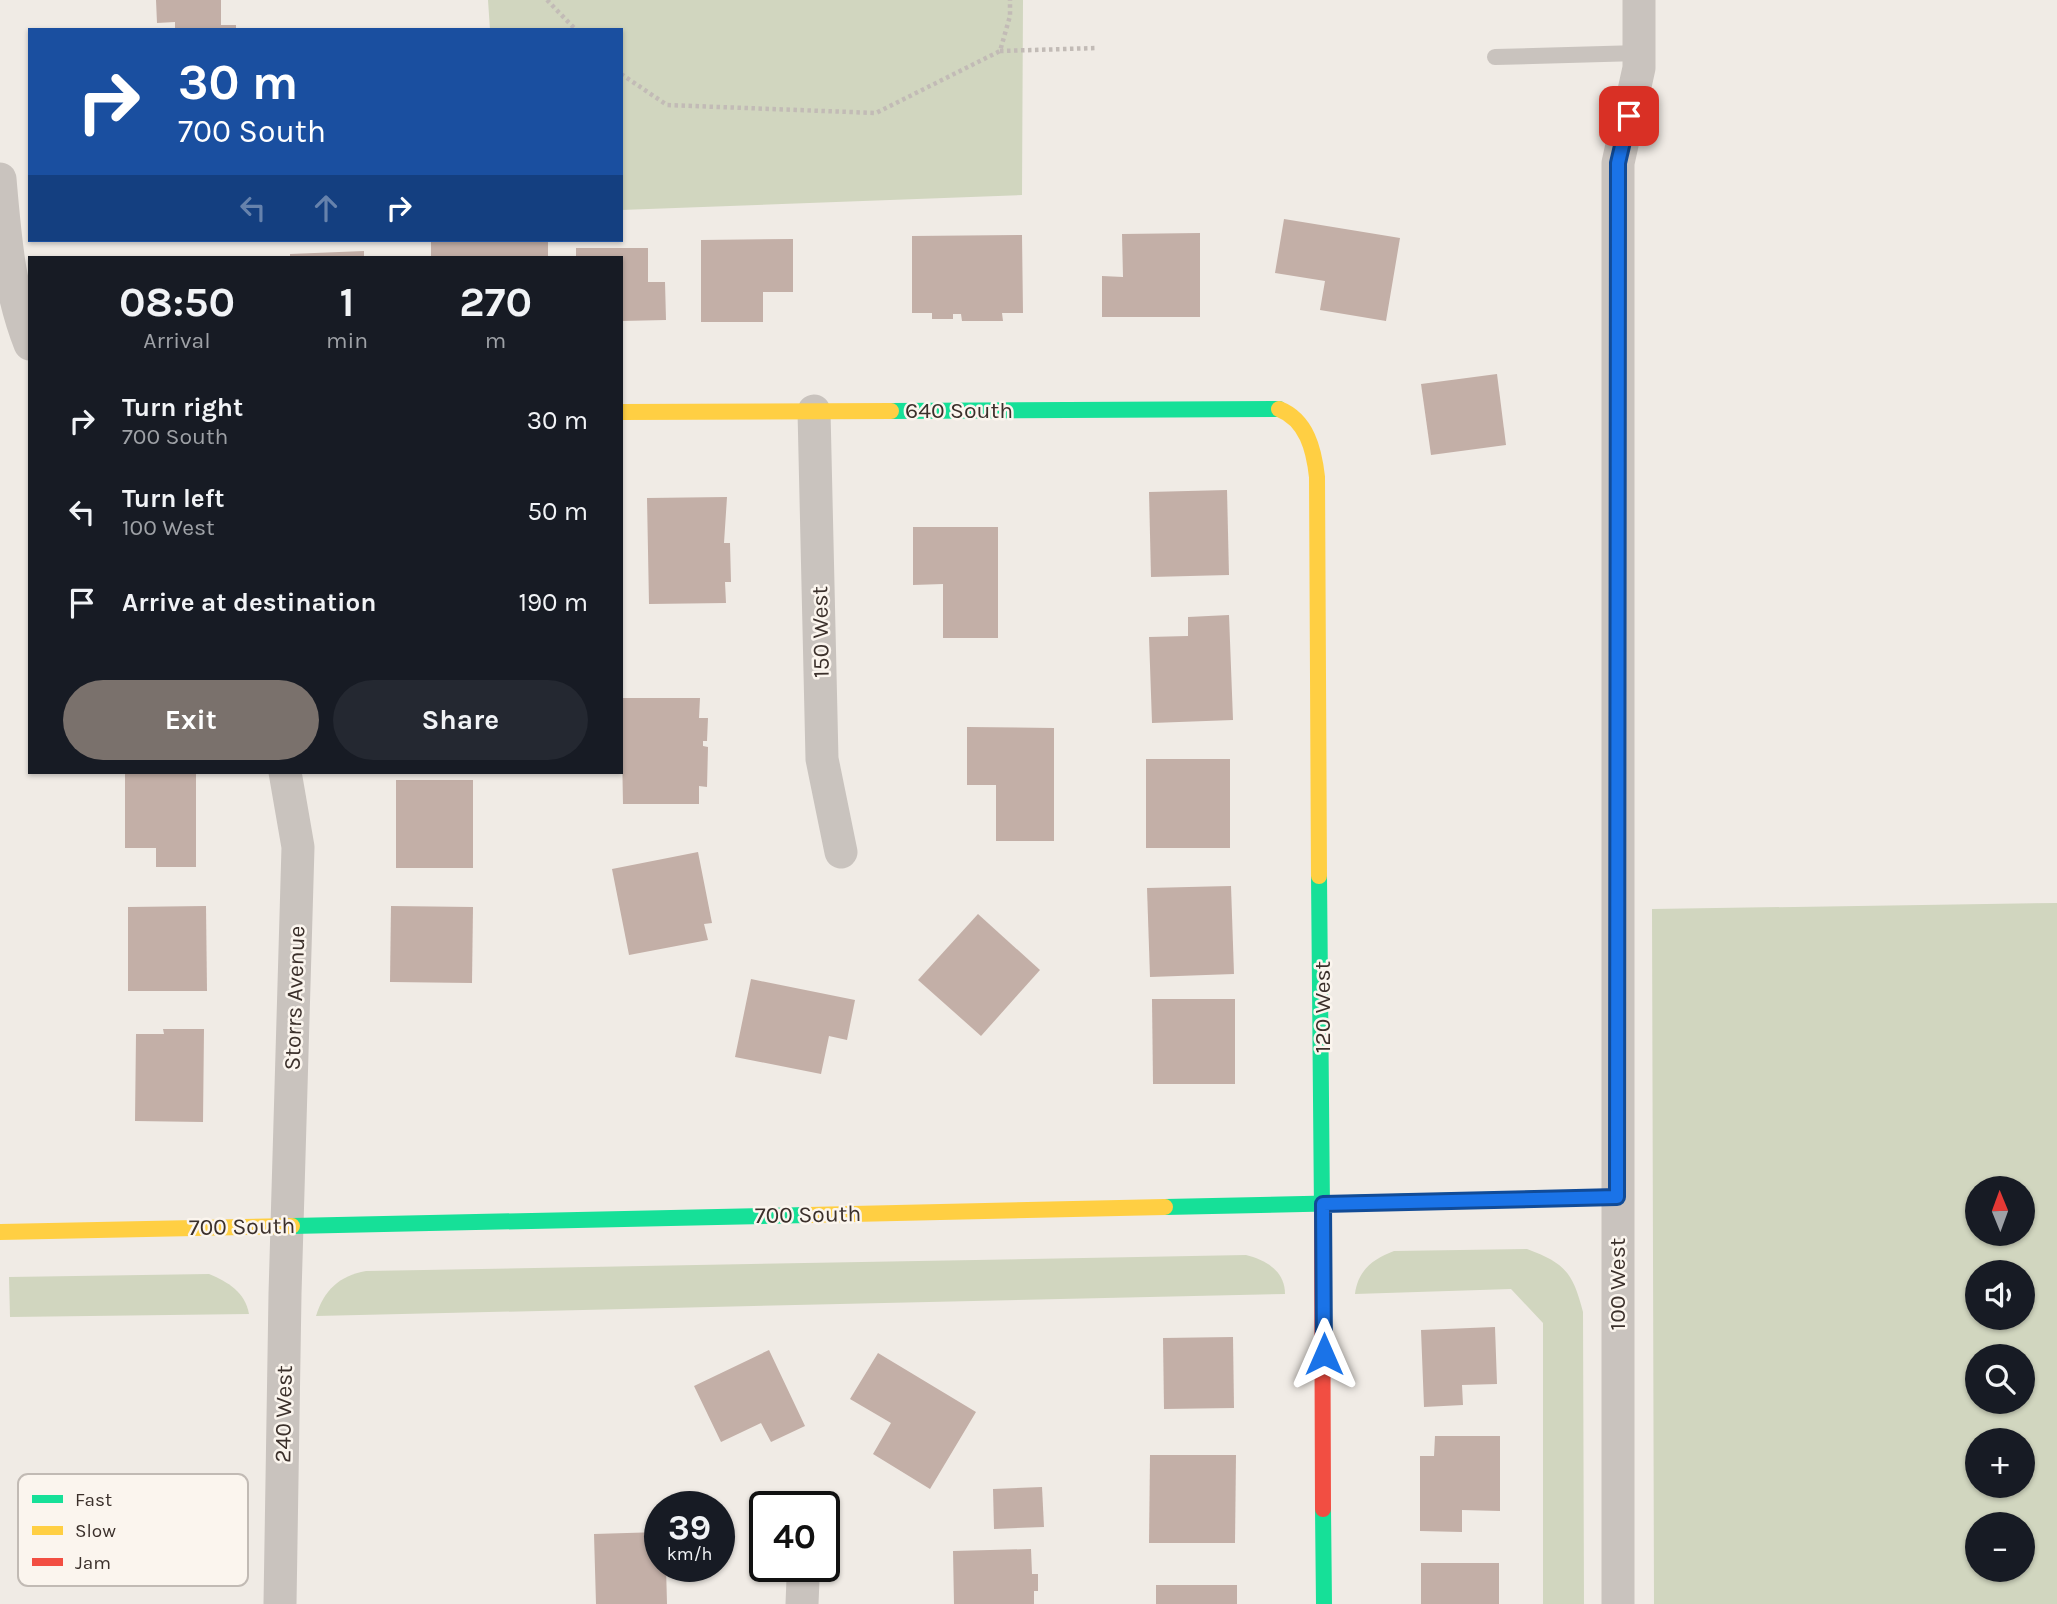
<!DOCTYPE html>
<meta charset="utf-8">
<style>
:root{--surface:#171b24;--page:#242831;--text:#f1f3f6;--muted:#9ea1a6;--accent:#7a716c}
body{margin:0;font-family:Karla,sans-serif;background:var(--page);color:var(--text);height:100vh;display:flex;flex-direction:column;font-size:26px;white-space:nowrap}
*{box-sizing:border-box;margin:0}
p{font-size:23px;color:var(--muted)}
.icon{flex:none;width:38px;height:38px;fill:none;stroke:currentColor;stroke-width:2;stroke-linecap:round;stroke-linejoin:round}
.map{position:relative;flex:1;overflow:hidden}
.details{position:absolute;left:28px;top:256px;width:595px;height:518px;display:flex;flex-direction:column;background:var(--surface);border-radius:0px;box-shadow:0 2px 5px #0004}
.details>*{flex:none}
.top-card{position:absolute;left:28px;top:28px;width:595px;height:214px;border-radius:0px;box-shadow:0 2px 5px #0004;background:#1a4fa0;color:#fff;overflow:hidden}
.needle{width:46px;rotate:359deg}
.buttons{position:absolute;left:1965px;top:1176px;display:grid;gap:14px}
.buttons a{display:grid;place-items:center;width:70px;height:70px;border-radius:50%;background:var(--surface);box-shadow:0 2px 5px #0004;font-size:35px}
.speed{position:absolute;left:644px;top:1491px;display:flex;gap:14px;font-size:35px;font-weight:700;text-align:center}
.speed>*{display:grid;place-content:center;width:91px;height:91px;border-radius:50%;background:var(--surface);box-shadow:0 2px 5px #0004;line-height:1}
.speed small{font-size:18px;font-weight:400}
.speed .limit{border:4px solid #111;border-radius:10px;background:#fff;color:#111}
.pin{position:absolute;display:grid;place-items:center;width:60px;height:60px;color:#fff;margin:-30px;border-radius:14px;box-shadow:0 4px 10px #0006}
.me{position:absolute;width:77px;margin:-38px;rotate:0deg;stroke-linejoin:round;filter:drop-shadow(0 0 5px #0008)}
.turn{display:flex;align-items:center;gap:24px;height:147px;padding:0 35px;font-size:32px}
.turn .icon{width:91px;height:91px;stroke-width:2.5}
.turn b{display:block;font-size:49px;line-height:60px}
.lanes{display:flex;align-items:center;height:66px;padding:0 35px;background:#0003;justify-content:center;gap:35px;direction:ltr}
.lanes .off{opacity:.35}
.eta{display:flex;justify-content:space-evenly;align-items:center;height:119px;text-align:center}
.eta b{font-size:42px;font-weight:700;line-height:49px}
.action{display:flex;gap:14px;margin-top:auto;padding:14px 35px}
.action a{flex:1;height:80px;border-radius:42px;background:var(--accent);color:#fff;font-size:28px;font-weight:700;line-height:80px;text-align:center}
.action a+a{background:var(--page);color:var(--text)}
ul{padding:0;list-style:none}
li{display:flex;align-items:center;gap:21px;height:91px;padding:0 35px}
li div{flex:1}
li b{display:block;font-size:26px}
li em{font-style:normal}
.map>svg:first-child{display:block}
.green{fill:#d1d6bf;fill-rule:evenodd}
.building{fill:#c3afa7}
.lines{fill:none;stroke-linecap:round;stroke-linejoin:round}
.path{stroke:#c2bbb6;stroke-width:4.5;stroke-dasharray:3.5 3.5;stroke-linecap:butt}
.lane{stroke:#c9c3be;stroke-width:16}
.street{stroke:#c9c3be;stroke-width:33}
.fast{stroke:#16e098;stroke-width:16}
.slow{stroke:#ffcf43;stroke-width:16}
.jam{stroke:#f24e42;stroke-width:16}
.route-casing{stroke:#114b97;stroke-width:18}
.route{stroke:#1a73e8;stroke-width:12}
.labels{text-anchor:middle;stroke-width:5;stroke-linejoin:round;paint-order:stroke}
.street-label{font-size:23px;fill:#3b302b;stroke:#fbf5ee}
.key{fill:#fbf5ee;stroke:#c1bab4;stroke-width:2}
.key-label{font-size:19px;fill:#3b302b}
</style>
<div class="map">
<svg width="2057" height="1604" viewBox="0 0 2057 1604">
<rect width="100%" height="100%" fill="#f0ebe5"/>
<g class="green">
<path d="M488,0H1023L1022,195L621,210V30H490Z"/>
<path d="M2057,903V1604H1654L1652,909ZM1978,1188H2023V1234H1978ZM1978,1272H2023V1318H1978ZM2023,1356V1402H1978V1356ZM2023,1440V1486H1978V1440ZM1978,1524H2023V1570H1978Z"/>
<path d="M1527,1249C1565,1263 1573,1273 1583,1312L1584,1604H1543V1323L1511,1289L1355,1294C1358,1270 1373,1259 1394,1251Z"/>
<path d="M1246,1255C1266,1260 1285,1271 1285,1294L316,1316C324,1290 339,1276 366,1271Z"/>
<path d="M209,1274C228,1282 245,1292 249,1314L10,1317L9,1277Z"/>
</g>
<g class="building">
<path d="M156,0H221V25H236V30H175V22L157,23Z"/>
<path d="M1284,219L1400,238L1386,321L1320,310L1325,281L1275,273Z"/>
<path d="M1200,233V317H1102V276L1123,277L1122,234Z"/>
<path d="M1022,235L1023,313H1002L1003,321H962L961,314H953V319H932V313H912V236Z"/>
<path d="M793,239V292H763V322H701V240Z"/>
<path d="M548,240V257H431V241Z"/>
<path d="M576,248H648V282H665L666,320L621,321V257H576Z"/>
<path d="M364,251V257H290V254Z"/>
<path d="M1497,374L1506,445L1431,455L1421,384Z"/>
<path d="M1227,490L1229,575L1151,577L1149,492Z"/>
<path d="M727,497L724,543H730L731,582H725L726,603L649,604L647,498Z"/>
<path d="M913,527H998V638H943V584L913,585Z"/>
<path d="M1229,615L1233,720L1152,723L1149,637L1188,636V617Z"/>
<path d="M621,698H700L699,718H708L707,741H703V746L708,747L707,787L699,786V804H623Z"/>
<path d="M967,727L1054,728V841H996V785H967Z"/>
<rect x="1146" y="759" width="84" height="89"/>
<path d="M125,774H196V867H156V848H125Z"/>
<rect x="396" y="780" width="77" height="88"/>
<path d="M698,852L712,923L704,924L708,940L629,955L612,869Z"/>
<path d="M1231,886L1234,974L1150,977L1147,888Z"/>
<path d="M206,906L207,991H128V907Z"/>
<path d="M391,906L473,907L472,983L390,982Z"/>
<path d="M978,914L1040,970L981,1036L918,980Z"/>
<path d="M751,979L855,1000L847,1040L829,1036L821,1074L735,1057Z"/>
<path d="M1152,999H1235V1084H1153Z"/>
<path d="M163,1029H204L203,1122L135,1121L136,1034H164Z"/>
<path d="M1495,1327L1497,1384L1462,1385L1463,1405L1424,1407L1421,1330Z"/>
<path d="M1233,1337L1234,1408L1164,1409L1163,1338Z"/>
<path d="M769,1350L805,1426L771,1442L761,1423L721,1442L694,1386Z"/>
<path d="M878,1353L976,1412L930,1489L873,1454L891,1423L850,1399Z"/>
<path d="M1435,1436H1500V1511L1462,1510V1532L1420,1531V1456H1434Z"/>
<path d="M1150,1455H1236L1235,1543H1149Z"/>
<path d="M1042,1487L1044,1527L994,1529L993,1489Z"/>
<path d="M660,1532V1566H666L667,1604H596L594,1534Z"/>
<path d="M1031,1549L1032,1574H1038V1591H1034V1604H954L953,1551Z"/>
<rect x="1421" y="1563" width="78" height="41"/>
<rect x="1156" y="1585" width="81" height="19"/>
</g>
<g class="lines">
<g class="path">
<path d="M547,0L576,30"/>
<path d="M1000,51L1097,48"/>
<path d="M621,74L667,105L876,113L1000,51L1010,16V0"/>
</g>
<path class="lane" d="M1495,57L1639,53"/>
<g class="street">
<path d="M0,179C5,236 9,291 30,344"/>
<path d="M814,411L822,759L841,852"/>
<path d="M280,1604L285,1294L298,847L285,772"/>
<path d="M802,1604L803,1579"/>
<path d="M1618,1604V163L1639,68V0"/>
</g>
<g class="fast">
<path d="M891,411L1279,409"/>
<path d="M1319,876L1322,1210"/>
<path d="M1165,1207L1617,1197"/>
<path d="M292,1226L808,1215"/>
<path d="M1323,1509L1324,1604"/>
</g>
<g class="slow">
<path d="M1279,409C1307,420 1314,450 1317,477L1319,876"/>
<path d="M621,412L891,411"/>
<path d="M808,1215L1165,1207"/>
<path d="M0,1232L292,1226"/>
</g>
<path class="jam" d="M1322,1210L1323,1509"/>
</g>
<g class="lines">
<defs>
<path id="route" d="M1324,1354L1323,1204L1617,1197L1618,163L1629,116"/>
</defs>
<use href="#route" class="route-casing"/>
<use href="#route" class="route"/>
</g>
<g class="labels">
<g class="street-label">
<text x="959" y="418">640 South</text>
<text transform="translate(820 632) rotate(-91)" y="8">150 West</text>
<text transform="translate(294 998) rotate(-88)" y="8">Storrs Avenue</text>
<text transform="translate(1322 1007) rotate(-90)" y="8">120 West</text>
<text transform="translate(808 1214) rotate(-1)" y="8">700 South</text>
<text transform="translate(242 1226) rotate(-1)" y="8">700 South</text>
<text transform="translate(1617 1284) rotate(-90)" y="8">100 West</text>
<text transform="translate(283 1414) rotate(-89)" y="8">240 West</text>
</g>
</g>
<rect x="18" y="1474" width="230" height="112" rx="10" class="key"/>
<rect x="32" y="1495" width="31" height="8" fill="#16e098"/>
<rect x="32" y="1526" width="31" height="9" fill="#ffcf43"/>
<rect x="32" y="1558" width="31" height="8" fill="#f24e42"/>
<g class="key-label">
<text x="75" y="1506">Fast</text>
<text x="75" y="1537">Slow</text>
<text x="75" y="1569">Jam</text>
</g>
</svg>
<div class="buttons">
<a><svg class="needle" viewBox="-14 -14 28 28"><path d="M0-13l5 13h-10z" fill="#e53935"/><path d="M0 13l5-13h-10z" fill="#9ea1a6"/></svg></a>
<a><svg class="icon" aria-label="sound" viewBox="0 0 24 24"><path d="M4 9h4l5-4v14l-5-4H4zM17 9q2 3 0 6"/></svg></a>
<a><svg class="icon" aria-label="search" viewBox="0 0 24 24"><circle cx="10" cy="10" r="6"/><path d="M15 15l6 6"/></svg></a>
<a>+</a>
<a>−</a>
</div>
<div class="speed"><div>39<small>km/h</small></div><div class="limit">40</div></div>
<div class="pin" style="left:1629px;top:116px;background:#d93025"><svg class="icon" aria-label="arrive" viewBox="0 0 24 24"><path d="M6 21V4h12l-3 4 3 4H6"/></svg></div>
<svg class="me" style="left:1324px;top:1354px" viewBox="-20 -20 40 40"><path d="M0-17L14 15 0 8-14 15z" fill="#1a73e8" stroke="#fff" stroke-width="4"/></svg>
<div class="top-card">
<div class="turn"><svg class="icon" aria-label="right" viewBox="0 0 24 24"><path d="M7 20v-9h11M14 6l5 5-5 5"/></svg><div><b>30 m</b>700 South</div></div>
<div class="lanes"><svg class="icon off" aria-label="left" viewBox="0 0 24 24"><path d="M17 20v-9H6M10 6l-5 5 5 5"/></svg><svg class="icon off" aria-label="ahead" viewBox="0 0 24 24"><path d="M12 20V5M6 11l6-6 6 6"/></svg><svg class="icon" aria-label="right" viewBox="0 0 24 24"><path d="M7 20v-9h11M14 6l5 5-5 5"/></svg></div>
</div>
<section class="details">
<div class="eta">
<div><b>08:50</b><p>Arrival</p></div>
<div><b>1</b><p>min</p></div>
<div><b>270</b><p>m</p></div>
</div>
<ul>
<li><svg class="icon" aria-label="right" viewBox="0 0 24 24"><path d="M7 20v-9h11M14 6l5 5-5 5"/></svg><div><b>Turn right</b><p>700 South</p></div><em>30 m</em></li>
<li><svg class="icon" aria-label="left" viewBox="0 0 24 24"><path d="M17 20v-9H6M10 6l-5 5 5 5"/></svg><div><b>Turn left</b><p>100 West</p></div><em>50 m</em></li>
<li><svg class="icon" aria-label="arrive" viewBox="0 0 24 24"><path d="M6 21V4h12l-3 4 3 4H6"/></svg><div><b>Arrive at destination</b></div><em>190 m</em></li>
</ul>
<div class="action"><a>Exit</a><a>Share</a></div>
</section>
</div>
